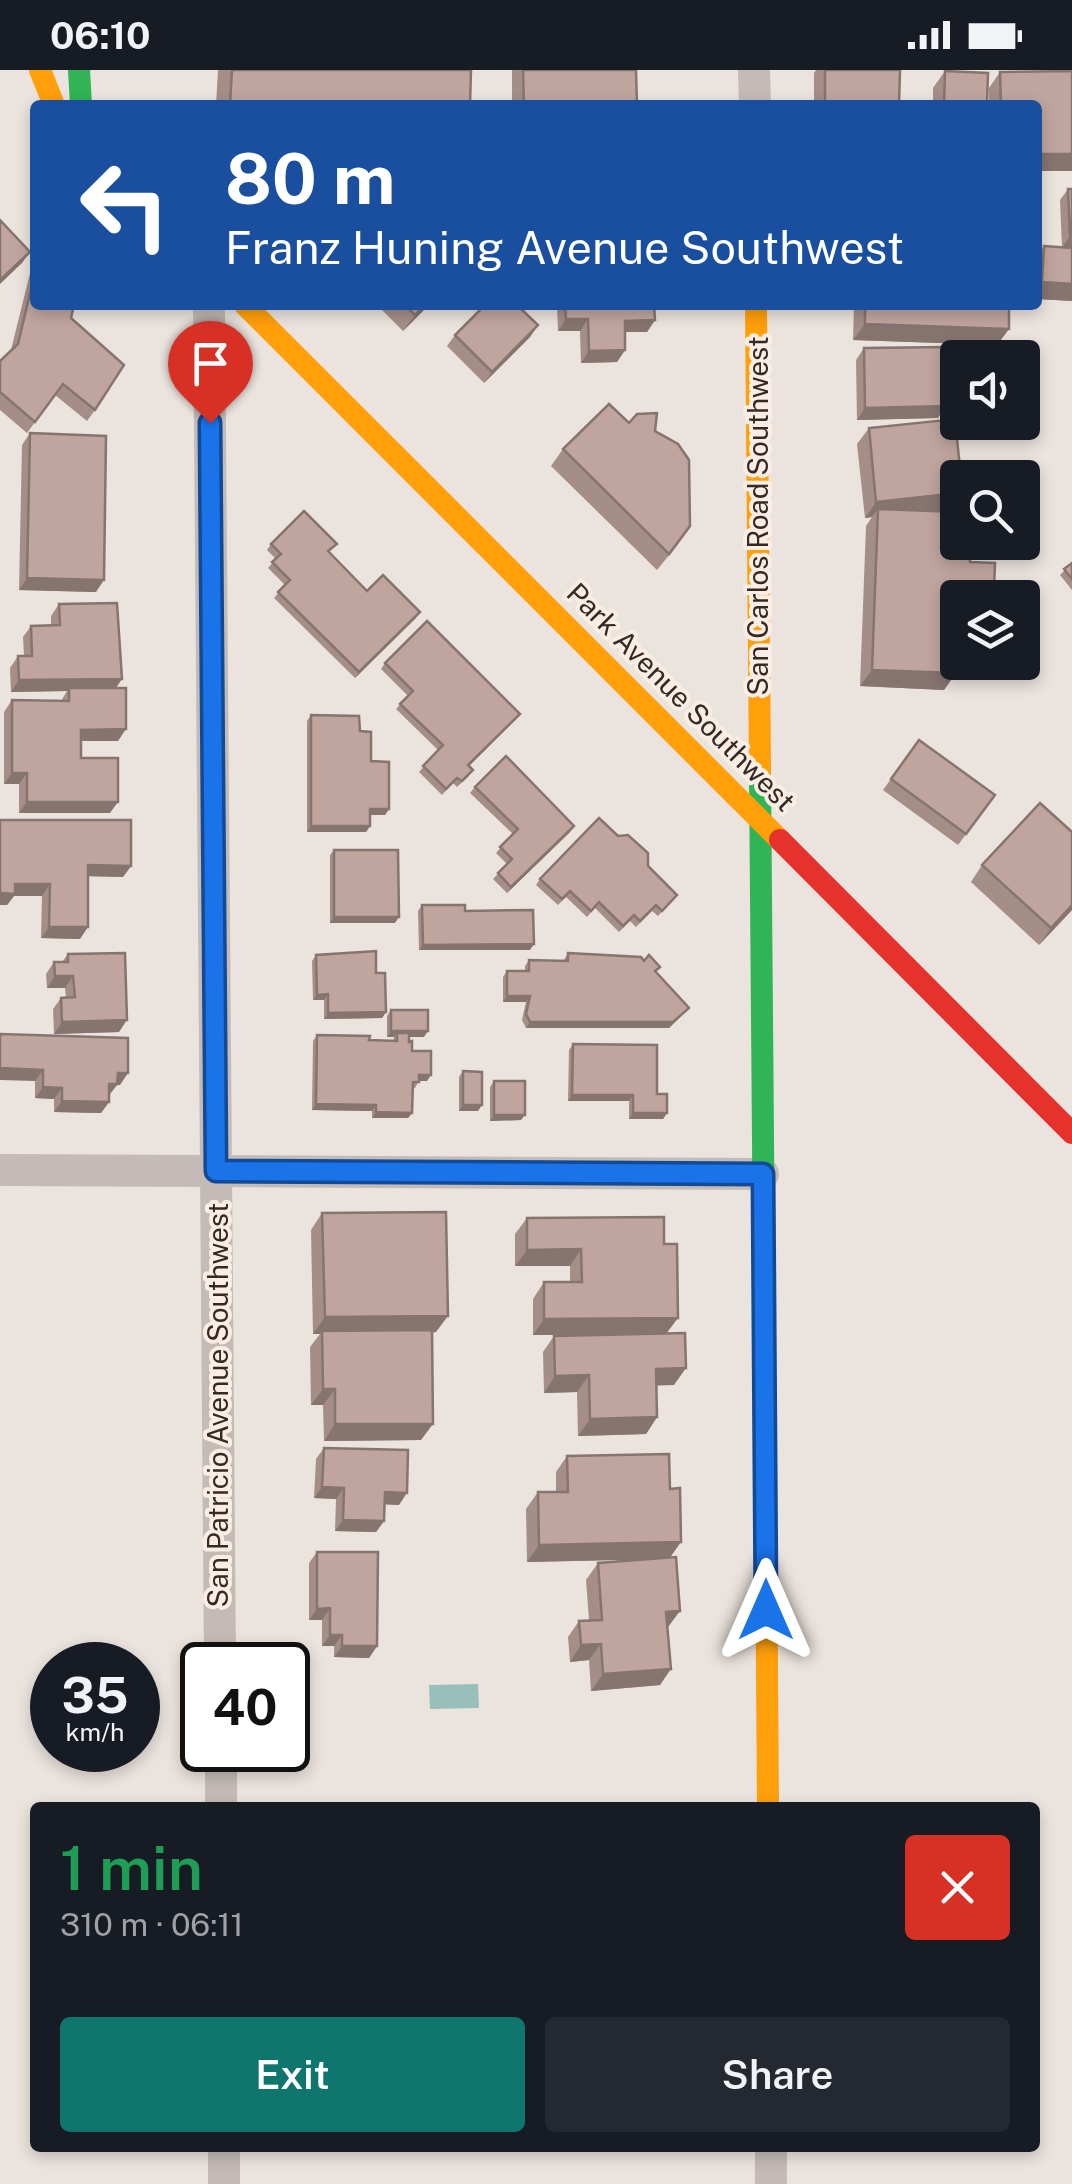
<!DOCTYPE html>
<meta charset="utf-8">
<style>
:root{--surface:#171b24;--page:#242831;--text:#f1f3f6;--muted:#9ea1a6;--accent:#0f766e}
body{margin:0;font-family:"Public Sans",sans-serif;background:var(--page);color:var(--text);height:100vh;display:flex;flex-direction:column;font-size:38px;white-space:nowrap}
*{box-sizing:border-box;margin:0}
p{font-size:32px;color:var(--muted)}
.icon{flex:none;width:55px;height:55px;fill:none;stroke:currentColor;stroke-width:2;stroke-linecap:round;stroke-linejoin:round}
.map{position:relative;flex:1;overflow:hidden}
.panel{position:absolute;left:30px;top:1732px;width:1010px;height:350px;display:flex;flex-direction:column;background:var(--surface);border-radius:10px;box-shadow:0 5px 15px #0003}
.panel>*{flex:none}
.top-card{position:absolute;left:30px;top:30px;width:1012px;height:210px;border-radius:10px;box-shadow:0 5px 15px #0003;background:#1a4fa0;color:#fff;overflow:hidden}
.controls{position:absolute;left:940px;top:270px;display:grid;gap:20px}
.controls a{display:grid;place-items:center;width:100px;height:100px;border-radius:10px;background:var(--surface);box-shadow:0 5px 15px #0003;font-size:50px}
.speed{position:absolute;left:30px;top:1572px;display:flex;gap:20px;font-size:50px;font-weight:700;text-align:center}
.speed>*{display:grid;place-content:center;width:130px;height:130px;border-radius:50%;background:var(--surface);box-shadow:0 5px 15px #0003;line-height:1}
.speed small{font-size:25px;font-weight:400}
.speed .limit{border:5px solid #111;border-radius:15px;background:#fff;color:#111}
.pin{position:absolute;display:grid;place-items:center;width:85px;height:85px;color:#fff;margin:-102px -42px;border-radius:50% 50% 50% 0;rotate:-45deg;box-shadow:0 0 10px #0007}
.pin .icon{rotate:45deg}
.me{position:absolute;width:110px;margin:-55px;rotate:0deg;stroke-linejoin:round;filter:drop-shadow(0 0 8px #0008)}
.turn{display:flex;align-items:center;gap:35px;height:210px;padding:0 30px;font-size:45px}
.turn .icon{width:130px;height:130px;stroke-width:2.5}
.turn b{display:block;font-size:70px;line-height:85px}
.round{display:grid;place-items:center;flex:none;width:105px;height:105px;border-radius:10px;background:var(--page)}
.summary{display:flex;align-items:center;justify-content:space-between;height:170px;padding:0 30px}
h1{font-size:60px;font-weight:600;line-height:75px;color:#1e9e55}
.primary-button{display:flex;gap:20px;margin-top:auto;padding:20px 30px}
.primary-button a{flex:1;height:115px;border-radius:10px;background:var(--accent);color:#fff;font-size:40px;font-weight:600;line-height:115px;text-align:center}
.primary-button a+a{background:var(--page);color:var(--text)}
.status{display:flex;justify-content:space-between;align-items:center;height:70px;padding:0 50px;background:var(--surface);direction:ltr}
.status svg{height:28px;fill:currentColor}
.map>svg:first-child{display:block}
.water{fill:#99bfba}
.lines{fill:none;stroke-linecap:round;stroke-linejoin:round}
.street{stroke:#c4bbb6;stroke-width:32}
.fast{stroke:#30b455;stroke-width:22}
.slow{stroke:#ff9f0a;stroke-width:22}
.jam{stroke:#e5322d;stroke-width:22}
.wall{fill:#a58e88}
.shaded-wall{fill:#86746f}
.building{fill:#c0a59e;stroke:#86746f;stroke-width:2.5}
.route-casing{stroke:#114b97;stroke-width:25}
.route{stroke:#1a73e8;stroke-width:18}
.labels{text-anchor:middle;stroke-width:8;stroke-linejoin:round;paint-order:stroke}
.street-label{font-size:28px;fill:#342925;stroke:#f9ede4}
</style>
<div class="status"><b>06:10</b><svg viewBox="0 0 49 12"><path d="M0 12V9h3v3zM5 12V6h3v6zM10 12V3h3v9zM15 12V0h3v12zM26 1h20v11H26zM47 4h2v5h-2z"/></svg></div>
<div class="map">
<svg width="1072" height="2114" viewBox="0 0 1072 2114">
<rect width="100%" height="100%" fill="#ebe3dd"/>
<path class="water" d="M478,1614L479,1638L430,1639L429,1615Z"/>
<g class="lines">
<g class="street">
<path d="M754,0L755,35"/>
<path d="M209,235L220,1595"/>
<path d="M0,1100L763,1104"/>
<path d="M221,1680V1738"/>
<path d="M224,2078V2114"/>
<path d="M771,2078V2114"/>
</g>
<g class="fast">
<path d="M79,0L81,35"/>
<path d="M760,702L764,1192"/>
</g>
<g class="slow">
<path d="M40,0L54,35"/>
<path d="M245,235L780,770"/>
<path d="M756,235L760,702"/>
<path d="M764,1192L768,1738"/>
</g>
<path class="jam" d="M780,770L1072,1063"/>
</g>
<g class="wall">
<path d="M218,0H471L470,35H216Z"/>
<path d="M512,0H636L637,35H512Z"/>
<path d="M816,0H900L899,35H814V3Z"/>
<path d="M945,1L987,35H933V18Z"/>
<path d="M1072,1V101H1038V35H989V18L1000,2Z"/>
<path d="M1068,119H1072V231L1038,229V185L1044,176L1062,177L1060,130Z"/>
<path d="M35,193V235L71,248L95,340L87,351L55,325L27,363L0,340V291L11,280L31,199Z"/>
<path d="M377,235H429L403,261Z"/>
<path d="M557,235H654L655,250L647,262H625V280L617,292L581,293L580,261H558Z"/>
<path d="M854,235H1009V259L997,275L853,270Z"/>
<path d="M538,255L530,267L484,313L447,276L455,265Z"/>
<path d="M864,278L938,348L857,350L856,290Z"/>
<path d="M629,353L655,361L679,473L657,500L551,396L563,379Z"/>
<path d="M869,358L951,439L931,441L958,528L956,603L944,620L860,616L866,456L872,447L865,448L857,374Z"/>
<path d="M30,363L96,522L19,520L22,375Z"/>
<path d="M271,474H337L329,482L367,521L420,542L355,608L274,528L285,515L268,498L276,489L267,480Z"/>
<path d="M1072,493V520L1060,505Z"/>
<path d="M59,534L122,609L116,618L118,671H81V688L110,743H19V714H4V642L12,630L61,631L67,621L11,622L10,598L18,586H24L23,567L31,556H51V546Z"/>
<path d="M385,593L520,644L469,696V706L457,717L453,713L442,725L419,702L438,680L396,639L408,626L381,599Z"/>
<path d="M311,645L360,661L389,739L385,745H370V756L366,762H307V651Z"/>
<path d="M919,670L995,725L958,775L883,720Z"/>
<path d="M475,717L570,762L507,823L493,809L507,794L496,783L513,764L470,723Z"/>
<path d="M0,750L131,796L123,807L88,806L80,869L41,868L42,826H14L7,835Z"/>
<path d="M1072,762V840L1039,875L971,812L982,795Z"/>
<path d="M334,780L395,853H330V785Z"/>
<path d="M648,796L677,825L658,846L652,841L636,857L630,851L619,862L595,838L587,847L566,827L558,835L536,815L540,809Z"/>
<path d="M422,835L465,841L530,880H419L418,841Z"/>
<path d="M568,883L644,891L660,897L656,902L689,938L669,958H526L522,950L526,932H503V907L507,901H525V896L529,890H564Z"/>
<path d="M68,884L119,962L54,964L53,939L61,928H66L65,918H47L46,904L54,892H62Z"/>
<path d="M316,885L376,903L386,942L382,948L324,949V930H313L312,891Z"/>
<path d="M391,940L424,967H409L412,981L427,1011H419L415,1018H413L412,1043L408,1048H372V1041L312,1040L313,971L317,965L393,971L394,967H387V946Z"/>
<path d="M0,964L120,1015H117L109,1025V1032L101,1043L54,1042V1029L35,1028V1011Z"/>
<path d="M573,974L667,1043L663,1049H629V1031H568L569,980Z"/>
<path d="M463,1001L478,1041H459V1007Z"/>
<path d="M494,1011L521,1050L490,1051V1017Z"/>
<path d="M322,1143L436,1262L432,1263L421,1370L324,1371L323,1335H311L310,1277L320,1264H313L311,1160Z"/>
<path d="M664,1147L667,1263L674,1315H657V1347L646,1364L578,1366L577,1322L544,1323L543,1282L554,1266L606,1265H533V1229L544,1212H570V1196H515V1164L527,1148Z"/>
<path d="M324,1378L399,1435L384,1434V1451L376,1462L335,1461L336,1429L314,1428L316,1389Z"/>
<path d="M567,1386L670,1488L668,1557L660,1615L591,1621L589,1590L570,1592L568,1567L579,1551L589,1550L586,1510L598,1493L648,1489L527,1492L526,1439L538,1422H556V1402Z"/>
<path d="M317,1482L377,1576L369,1588L334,1587V1576H322V1550H309V1493Z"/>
</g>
<g class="shaded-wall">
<rect x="1038" y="84" width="34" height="17"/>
<path d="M1070,166H1072V178H1062Z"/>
<path d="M30,182L22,193L0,214V210Z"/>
<path d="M1042,212L1072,214V231L1038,229V218Z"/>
<path d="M424,235H429L403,261L415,245Z"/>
<path d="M566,249H588L580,261H558Z"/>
<path d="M655,250L647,262H617L625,251Z"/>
<path d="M865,254L1009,259L997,275L853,270Z"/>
<path d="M538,255L530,267L484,313L492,302Z"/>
<path d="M625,280L617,292L581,293L589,281Z"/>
<path d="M946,336L938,348L857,350L865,338Z"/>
<path d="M958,423V431L951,439L877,447L878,439L872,447L865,448L876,432Z"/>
<path d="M27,508L104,510L96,522L19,520Z"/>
<path d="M985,518L994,519L988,528H979Z"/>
<path d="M420,542L416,548L355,608L359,602Z"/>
<path d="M872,600L956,603L944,620L860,616Z"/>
<path d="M122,609L114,620L69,618L67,621L11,622L19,610Z"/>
<path d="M520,644L516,649L464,701L468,695Z"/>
<path d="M126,659L118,671H73L81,660Z"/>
<path d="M12,703H27L19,714H4Z"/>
<path d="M27,732H118L110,743H19Z"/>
<path d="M370,739H389L385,745H366Z"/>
<path d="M311,756H370L366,762H307Z"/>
<path d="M574,756L570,762L507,823L511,817Z"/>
<path d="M88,795L131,796L123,807L80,806Z"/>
<path d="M15,814H50L42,826H14L7,835H0V823Z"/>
<path d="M1072,835V840L1039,875L1051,858Z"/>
<path d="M334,847H399L395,853H330Z"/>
<path d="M49,857H88L80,869L41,868Z"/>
<path d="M534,874L530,880H419L423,875Z"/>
<path d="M55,906H73L65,918H47Z"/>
<path d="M328,924L324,930H313L317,925Z"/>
<path d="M507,926H530L526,932H503Z"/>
<path d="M689,938L669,958H526L530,952Z"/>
<path d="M386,942L382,948L324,949L328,943Z"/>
<path d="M127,950L119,962L54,964L62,952Z"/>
<path d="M391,961H428L424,967H397V963L394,967H387Z"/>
<path d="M0,998L43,1000L35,1011L0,1010Z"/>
<path d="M118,1003H128L120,1015H117L109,1025H101Z"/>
<path d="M419,1005H431L427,1011H415Z"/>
<path d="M43,1017L62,1018L54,1029L35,1028Z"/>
<path d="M572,1025H633L629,1031H568Z"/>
<path d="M62,1031L109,1032L101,1043L54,1042Z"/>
<path d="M316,1034L376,1035L372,1041L312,1040Z"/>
<path d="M463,1035H482L478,1041H459Z"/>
<path d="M376,1042L412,1043L408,1048H372Z"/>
<path d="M633,1043H667L663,1049H629Z"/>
<path d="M494,1045H525L521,1050L490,1051Z"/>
<path d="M581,1179L570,1196H515L527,1180Z"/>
<path d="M448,1246L436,1262L322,1264V1261L320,1264H313L325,1247Z"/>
<path d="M678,1248L666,1264L533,1265L544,1249Z"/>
<path d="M686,1298L674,1315L645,1316L656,1299Z"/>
<path d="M589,1305L577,1322L544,1323L555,1306Z"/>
<path d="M323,1319H335L323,1335H311Z"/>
<path d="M657,1347L646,1364L578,1366L590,1349Z"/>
<path d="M335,1354H433L421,1370L324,1371Z"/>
<path d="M322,1417L344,1418L336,1429L314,1428Z"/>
<path d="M385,1422L407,1423L399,1435L377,1434Z"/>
<path d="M343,1450L384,1451L376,1462L335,1461Z"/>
<path d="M681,1472L669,1489L527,1492L539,1475Z"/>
<path d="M330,1538L322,1550H309L317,1539Z"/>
<path d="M680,1541L668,1557L666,1542Z"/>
<path d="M330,1565H342L334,1576H322Z"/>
<path d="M601,1574L589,1590L570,1592L581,1575Z"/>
<path d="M342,1576H377L369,1588L334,1587Z"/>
<path d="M671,1599L660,1615L591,1621L603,1604Z"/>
</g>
<g class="building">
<path d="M232,0H471L470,35H230Z"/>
<path d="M523,0H636L637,35H524Z"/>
<path d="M825,0H900L899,35H825Z"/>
<path d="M945,1L988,3L987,35H944Z"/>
<path d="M1072,1V84H1038V35H1001L1000,2Z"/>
<path d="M1068,119H1072V166H1070Z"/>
<path d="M0,150L30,182L0,210Z"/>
<path d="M1044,176L1072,178V214L1042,212Z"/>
<path d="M35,202V235H74L71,248L124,295L95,340L63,314L35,352L0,322V291L18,274Z"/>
<path d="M405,235H424L415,245Z"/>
<path d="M485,235H517L538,255L492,302L455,265Z"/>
<path d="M565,235H654L655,250L625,251V280L589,281L588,249H566Z"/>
<path d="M865,235H1009V259L865,254Z"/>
<path d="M944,277L946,336L865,338L864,278Z"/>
<path d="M609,334L629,353L637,344L657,343L655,361L678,374L689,390L690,456L669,484L563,379Z"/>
<path d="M955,349L961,408H958V423L876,432L869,358Z"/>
<path d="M30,363L106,366L104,510L27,508Z"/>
<path d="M878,439L958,442V472H971L970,492L995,493L994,519L985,518V528H958L956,603L872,600Z"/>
<path d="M304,441L337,474L328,481L367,521L383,505L420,542L359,602L278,522L290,510L272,492L281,484L271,474Z"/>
<path d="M1072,493V509L1064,499Z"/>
<path d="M117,533L122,609L19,610L18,586H32L31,556L60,555L59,534Z"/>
<path d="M427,551L520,644L468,695L473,700L462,711L457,708L446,719L423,696L443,675L400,634L413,621L385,593Z"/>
<path d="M69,618H126V659L81,660V688H118V732H27V703H12V630L69,631Z"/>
<path d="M311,645L359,646L360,661L371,662V691L389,692V739H370V756H311Z"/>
<path d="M919,670L995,725L966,764L891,709Z"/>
<path d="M506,686L574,756L511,817L498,803L512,789L500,777L518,759L475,717Z"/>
<path d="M1040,733L1072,762V835L1051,858L982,795Z"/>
<path d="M599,748L618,766L628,765L648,783V796L677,825L662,841L656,835L640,851L634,845L623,856L599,832L591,841L570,821L562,829L540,809Z"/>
<path d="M0,750H131V796L88,795V857H49L50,814H15V824L0,823Z"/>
<path d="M334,780H398L399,847H334Z"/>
<path d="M422,835H465V841L533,840L534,874L423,875Z"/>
<path d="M376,881V903H385L386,942L328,943V924L317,925L316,885Z"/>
<path d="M125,883L127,950L62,952L61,928L75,927L73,906H55L54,892H68V884Z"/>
<path d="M568,883L641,887L644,891L649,885L660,897L655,901L689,938L673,952H530L526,944L530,926H507V901H529V890L568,891Z"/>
<rect x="391" y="940" width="37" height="21"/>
<path d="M397,963H409V972L412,971V981H431V1005H419V1012H413L412,1043L376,1042V1035L316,1034L317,965L370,966L369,970L397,971Z"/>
<path d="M0,964L128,968V1003H118L117,1014H109V1032L62,1031V1018L43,1017V1000L0,998Z"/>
<path d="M573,974L657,975V1024H667V1043H633V1025H572Z"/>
<path d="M463,1001L482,1002V1035H463Z"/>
<rect x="494" y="1011" width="31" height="34"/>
<path d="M446,1142L448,1246L325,1247L322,1143Z"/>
<path d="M664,1147V1174H677L678,1248L544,1249V1212H582L581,1179L527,1180V1148Z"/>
<path d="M432,1260L433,1354H335V1319H323L322,1261Z"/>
<path d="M685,1263L686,1298L656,1299L657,1347L590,1349L589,1305L555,1306L554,1266Z"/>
<path d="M324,1378L408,1380L407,1423L385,1422L384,1451L343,1450L344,1418L322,1417Z"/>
<path d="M669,1384L670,1419L680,1418L681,1472L539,1475L538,1422H568L567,1386Z"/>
<path d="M317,1482H378L377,1576H342V1565H330V1538L317,1539Z"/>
<path d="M676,1487L680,1541L666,1542L671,1599L603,1604L601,1574L581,1575L579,1551L602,1550L598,1493Z"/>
</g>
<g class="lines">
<defs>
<path id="route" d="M210,353L216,1101L763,1104L766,1540"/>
</defs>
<use href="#route" class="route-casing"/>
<use href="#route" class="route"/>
</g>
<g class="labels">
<g class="street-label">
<text transform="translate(758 446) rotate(-90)" y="10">San Carlos Road Southwest</text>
<text transform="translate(681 627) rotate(45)" y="10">Park Avenue Southwest</text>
<text transform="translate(218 1335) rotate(-90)" y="10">San Patricio Avenue Southwest</text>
</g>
</g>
</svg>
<div class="controls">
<a><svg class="icon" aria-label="sound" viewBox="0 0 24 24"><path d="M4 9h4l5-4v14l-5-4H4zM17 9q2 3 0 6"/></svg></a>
<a><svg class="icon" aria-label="search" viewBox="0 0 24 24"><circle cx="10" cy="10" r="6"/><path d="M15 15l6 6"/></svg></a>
<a><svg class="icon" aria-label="layers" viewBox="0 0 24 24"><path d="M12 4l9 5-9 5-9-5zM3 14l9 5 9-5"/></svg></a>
</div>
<div class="speed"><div>35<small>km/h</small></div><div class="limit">40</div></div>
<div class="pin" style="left:210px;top:353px;background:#d93025"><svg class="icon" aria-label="arrive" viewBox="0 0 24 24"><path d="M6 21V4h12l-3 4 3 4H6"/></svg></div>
<svg class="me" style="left:766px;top:1540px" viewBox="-20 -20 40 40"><path d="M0-17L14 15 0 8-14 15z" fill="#1a73e8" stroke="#fff" stroke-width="4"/></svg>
<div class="top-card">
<div class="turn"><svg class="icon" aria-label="left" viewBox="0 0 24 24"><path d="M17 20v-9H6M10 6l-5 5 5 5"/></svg><div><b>80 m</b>Franz Huning Avenue Southwest</div></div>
</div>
<section class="panel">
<div class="summary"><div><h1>1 min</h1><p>310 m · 06:11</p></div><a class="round" style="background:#d93025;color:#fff"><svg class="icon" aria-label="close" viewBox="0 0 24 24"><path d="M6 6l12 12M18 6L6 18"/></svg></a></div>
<div class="primary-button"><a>Exit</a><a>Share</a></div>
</section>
</div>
